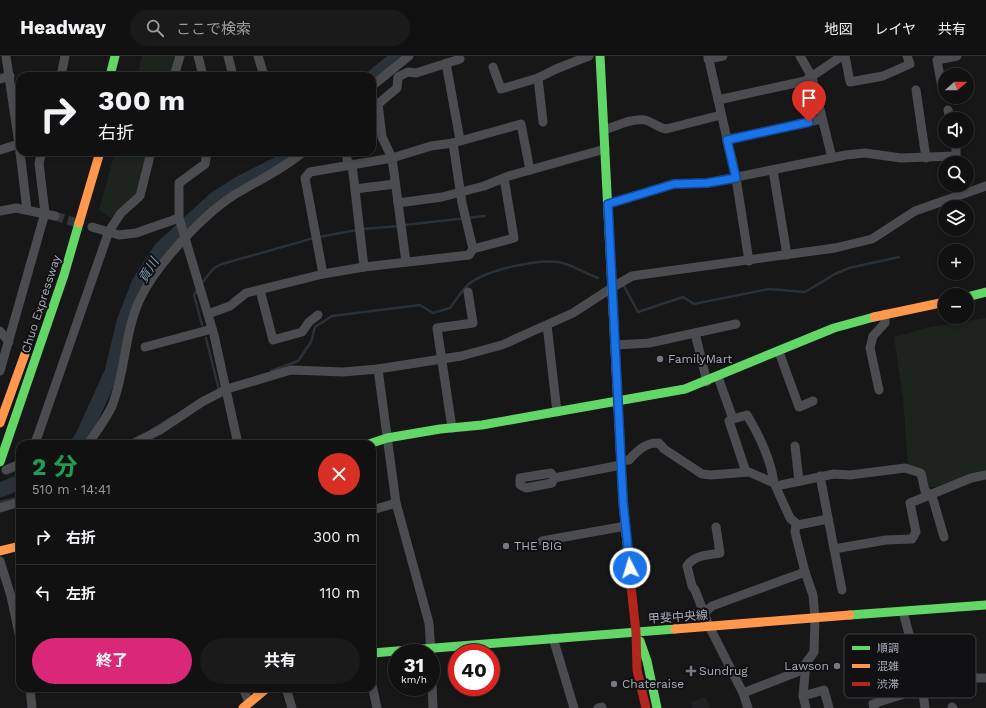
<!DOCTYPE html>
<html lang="ja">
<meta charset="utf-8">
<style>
:root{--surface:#111;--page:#1a1a1a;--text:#f1f3f6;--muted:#9c9d9f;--line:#303131;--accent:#db2777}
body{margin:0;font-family:"Work Sans","Noto Sans JP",sans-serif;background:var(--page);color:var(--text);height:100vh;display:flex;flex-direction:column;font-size:15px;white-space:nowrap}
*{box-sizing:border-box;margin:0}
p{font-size:13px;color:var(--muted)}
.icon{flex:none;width:22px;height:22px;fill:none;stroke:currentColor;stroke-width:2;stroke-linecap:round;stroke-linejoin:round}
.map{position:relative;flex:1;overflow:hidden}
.sheet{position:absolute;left:16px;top:384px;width:360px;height:252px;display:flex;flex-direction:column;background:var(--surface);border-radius:12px;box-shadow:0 2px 6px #0003,0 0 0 1px var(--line)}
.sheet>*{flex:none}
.top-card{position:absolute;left:16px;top:16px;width:360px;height:84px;border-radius:12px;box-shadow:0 2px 6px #0003,0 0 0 1px var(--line);background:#111;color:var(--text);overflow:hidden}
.needle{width:26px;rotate:69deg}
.tools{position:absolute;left:938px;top:12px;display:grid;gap:8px}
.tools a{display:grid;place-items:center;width:36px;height:36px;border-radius:50%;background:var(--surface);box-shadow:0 2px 6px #0003,0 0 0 1px var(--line);font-size:20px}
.speed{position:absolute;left:388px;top:588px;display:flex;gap:8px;font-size:20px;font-weight:700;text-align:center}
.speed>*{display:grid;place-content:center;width:52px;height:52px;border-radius:50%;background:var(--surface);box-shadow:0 2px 6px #0003,0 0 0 1px var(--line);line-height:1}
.speed small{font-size:10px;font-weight:400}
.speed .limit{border:6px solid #d22;background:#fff;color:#111}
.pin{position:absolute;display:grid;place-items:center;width:34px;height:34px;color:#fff;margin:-41px -17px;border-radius:50% 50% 50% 0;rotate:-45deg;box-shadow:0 0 4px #0007}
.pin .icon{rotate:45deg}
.me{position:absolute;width:44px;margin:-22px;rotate:355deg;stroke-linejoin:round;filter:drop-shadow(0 0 3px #0008)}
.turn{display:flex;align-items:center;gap:14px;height:84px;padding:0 16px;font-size:18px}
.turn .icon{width:52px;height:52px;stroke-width:2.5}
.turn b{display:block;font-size:28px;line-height:34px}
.round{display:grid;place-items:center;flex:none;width:42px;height:42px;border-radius:21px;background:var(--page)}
.overview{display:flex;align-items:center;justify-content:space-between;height:68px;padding:0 16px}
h1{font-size:24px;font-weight:700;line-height:30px;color:#1e9e55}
.primary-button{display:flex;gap:8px;margin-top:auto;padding:8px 16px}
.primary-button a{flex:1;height:46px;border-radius:24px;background:var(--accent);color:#fff;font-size:16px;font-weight:700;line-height:46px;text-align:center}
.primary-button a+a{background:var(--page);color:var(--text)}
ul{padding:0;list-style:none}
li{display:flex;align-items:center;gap:12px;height:56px;padding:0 16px;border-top:1px solid var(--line)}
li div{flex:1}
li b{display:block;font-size:15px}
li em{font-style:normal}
header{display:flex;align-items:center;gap:24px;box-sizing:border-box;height:56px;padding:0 20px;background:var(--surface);border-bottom:1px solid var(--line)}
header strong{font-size:19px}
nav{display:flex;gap:22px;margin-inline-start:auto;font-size:14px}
.search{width:280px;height:36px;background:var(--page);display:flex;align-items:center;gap:10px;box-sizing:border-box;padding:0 14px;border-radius:22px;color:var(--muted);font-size:15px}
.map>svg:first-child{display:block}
.built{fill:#212123}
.green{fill:#1d241e}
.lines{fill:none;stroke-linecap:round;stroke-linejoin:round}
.stream{stroke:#2a3239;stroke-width:2.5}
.river{stroke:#2a3239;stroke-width:15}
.street-tunnel{stroke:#343537;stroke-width:9;stroke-dasharray:9 4.5;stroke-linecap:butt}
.street{stroke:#4b4c50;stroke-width:9}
.fast{stroke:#63d668;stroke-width:9}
.slow{stroke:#ff974d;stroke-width:9}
.jam{stroke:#b3261e;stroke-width:9}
.route-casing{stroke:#114b97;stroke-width:10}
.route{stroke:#1a73e8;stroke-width:7}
.poi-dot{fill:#757880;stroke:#111113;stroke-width:1.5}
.labels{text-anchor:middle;stroke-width:4;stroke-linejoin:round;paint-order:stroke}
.street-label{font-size:12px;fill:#a8adb8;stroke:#111113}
.poi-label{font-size:12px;fill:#a8adb8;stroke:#111113;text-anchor:start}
.water-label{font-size:13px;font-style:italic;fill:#7f9bb3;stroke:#111113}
.key{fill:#111113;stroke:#3e4045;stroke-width:1}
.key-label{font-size:11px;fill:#a8adb8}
</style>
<header>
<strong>Headway</strong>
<div class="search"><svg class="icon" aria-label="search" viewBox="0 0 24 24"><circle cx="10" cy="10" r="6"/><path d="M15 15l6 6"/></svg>ここで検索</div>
<nav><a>地図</a><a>レイヤ</a><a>共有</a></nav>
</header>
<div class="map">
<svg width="986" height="652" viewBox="0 0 986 652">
<rect width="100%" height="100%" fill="#171717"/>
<path class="built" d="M706,641L710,652H692L691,646Z"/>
<g class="green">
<path d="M142,0H177L172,20H137Z"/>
<path d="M115,96H147L136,138L111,162L99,154Z"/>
<path d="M986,262V415L968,418L937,431H928L925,413L908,410L903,342L894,281L930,271Z"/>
</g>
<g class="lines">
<g class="stream">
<path d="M404,169L485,160"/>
<path d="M362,173L399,170"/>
<path d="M319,181L357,174"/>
<path d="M201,228L214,212L222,208L314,182"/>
<path d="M624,230L638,256L683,241L694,248L769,233L805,236L835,218L849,212L899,201"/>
<path d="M197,234L194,239L202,269"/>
<path d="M206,282L219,334"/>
<path d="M271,315L298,305L311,286L315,271L332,260L420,249L433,257L450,252C456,244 462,234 469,228C486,214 537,203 558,206C572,208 585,218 598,222"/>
<path d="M151,374L174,360"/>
<path d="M124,388L131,385"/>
<path d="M0,446L20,441"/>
</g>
<g class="river">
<path d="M372,22L399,0"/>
<path d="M77,388L81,384L112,316L124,266L139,227L161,193L214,144L237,129L276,109L292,96"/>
<path d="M0,434L20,426"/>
</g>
<path class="street-tunnel" d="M55,160L83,169"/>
<g class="street">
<path d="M6,0L20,95"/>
<path d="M198,0L203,20"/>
<path d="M228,0L233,20"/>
<path d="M258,0L264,20"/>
<path d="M708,0L736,122L749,205"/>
<path d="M800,0L812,21L832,102"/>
<path d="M845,0L850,26L883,20L910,8L907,0"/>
<path d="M708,3L723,0"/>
<path d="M446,7L460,84"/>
<path d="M493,11L501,33L538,22L556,13L589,0"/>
<path d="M61,20L65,0"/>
<path d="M174,20L180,0"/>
<path d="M538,22L543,66"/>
<path d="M0,23L10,20"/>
<path d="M372,30L409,0"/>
<path d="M942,32L937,4L957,0"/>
<path d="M916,34L926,102"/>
<path d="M718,44L805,25L842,0"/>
<path d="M378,48L397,32L398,21L408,16L416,17L460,3"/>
<path d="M372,49L378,48L382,81L392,102L406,206"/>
<path d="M948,54L950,63"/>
<path d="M604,74C617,70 632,62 645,64C653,66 658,72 666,73L721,59"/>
<path d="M727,84L822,63"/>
<path d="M0,94L19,88"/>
<path d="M20,96L27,154"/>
<path d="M207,96L205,108L179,127V162L214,279L238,388"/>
<path d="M346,96L348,109"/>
<path d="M352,108L364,211"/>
<path d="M773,114L787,199"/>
<path d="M355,133L395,128"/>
<path d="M398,147L442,141L484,130L509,120L605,93"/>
<path d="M608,148L674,128L707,127L846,99L865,97L901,102L956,100V85"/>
<path d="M0,155L16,152L55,160"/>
<path d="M92,171L119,179L136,177L179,162"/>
<path d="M473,193L514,182L504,122"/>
<path d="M323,218L305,122L310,116L392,102L431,90L453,87L521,68L530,114"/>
<path d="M260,234L273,284L302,276L309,266L318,259"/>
<path d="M208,258L230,250L246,237L323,218L364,211L469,199L473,193L462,147L453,87"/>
<path d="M547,269L557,356"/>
<path d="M0,275L9,286"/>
<path d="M695,277L707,326"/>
<path d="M616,289L649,287L736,268"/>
<path d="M145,291L212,273"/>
<path d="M779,296L799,351L813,345"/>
<path d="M378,313L396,447L429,567L431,597"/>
<path d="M0,315L45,157L39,107L42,96"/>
<path d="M718,321L733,363L729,365L746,416"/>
<path d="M879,334L870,292L873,280L885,267V258"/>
<path d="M733,363L747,359C759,379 771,404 774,427"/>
<path d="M452,372L437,272L473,267L468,236"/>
<path d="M34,388L38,379L109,175L121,157L140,140L151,96"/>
<path d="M88,388C96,376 106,363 112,350C126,315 124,275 141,241C157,208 203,159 234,139C257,125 282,114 303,96"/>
<path d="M132,388L160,374L202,346L227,333L291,314L343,316L378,313L461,300L502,289L573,257L613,231L632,220L835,192L872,183L915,155L986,130"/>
<path d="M795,390L799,425"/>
<path d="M621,405L629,404C637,395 646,386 659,387L664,393L702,418L711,419L749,416L774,427L790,462L798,469L828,463"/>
<path d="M6,414L20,408"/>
<path d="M820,420L842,534"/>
<path d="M554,422L551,417L520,422V429L526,432L552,427L554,422L621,409"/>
<path d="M776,430L834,418L850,419L905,412L921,417L925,435L932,440L944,481"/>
<path d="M0,452L20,446"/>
<path d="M372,454L396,447"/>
<path d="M796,468L795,476L805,516L813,539L815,562L814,596L806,607L803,640L806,652"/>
<path d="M716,471L720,497C708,499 694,499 687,510L692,530L695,534L709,570L743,637L748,652"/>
<path d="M542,485L626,470"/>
<path d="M834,493L886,484L912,483L916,476L910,447L971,422L986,419"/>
<path d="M0,505L11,540L20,582"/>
<path d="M903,556L921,622L925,652"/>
<path d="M704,557L712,550L805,516"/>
<path d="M553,582L574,652"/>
<path d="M431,604L433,652"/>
<path d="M921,622H986"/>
<path d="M372,629L377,652"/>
<path d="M30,632L32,652"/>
<path d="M243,632L249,646"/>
<path d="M286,632L292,652"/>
<path d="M743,637L805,613"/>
<path d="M803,640L824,634L829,652"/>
<path d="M952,651L953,652"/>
<path d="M598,652L602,651"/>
<path d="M874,652L873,648L922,632"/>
</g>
<g class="fast">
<path d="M600,0L616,312"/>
<path d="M110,20L115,0"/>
<path d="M967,241L986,236"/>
<path d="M369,388L387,382L440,373L482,369L685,333L834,272L874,261"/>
<path d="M0,406L64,219L79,167"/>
<path d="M850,559L986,549"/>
<path d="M640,585L647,605L657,652"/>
<path d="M372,597L675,573"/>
</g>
<g class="slow">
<path d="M79,167L100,96"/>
<path d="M874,261L945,246"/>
<path d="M616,312L623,445L631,530"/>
<path d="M0,367L25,298"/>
<path d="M0,495L20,490"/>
<path d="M675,573L850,559"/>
<path d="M243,652L267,632"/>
</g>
<path class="jam" d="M631,530L636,576L637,614L646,652"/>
</g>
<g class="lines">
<defs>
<path id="route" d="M630,512L623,445L608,148L674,128L707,127L736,122L727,84L809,66"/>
</defs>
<use href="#route" class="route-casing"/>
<use href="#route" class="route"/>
</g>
<g class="poi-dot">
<circle cx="660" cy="303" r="4"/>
<circle cx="506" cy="490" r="4"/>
<circle cx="837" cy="610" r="4"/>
<path d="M689 609h4v4h4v4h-4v4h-4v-4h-4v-4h4z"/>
<circle cx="614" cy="628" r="4"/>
</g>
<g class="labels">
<g class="street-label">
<text transform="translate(41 248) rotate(-72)" y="4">Chuo Expressway</text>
<text transform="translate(678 561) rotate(-4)" y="4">甲斐中央線</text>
</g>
<g class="poi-label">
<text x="668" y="307">FamilyMart</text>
<text x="514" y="494">THE BIG</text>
<text x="829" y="614" text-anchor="end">Lawson</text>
<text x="699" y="619">Sundrug</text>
<text x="622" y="632">Chateraise</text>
</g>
<g class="water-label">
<text transform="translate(148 214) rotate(-59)" y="5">貢川</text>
</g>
</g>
<rect x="844" y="578" width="132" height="64" rx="6" class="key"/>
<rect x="852" y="590" width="18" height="4" fill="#63d668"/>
<rect x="852" y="608" width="18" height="4" fill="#ff974d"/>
<rect x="852" y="626" width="18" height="4" fill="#b3261e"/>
<g class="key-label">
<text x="877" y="596">順調</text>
<text x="877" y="614">混雑</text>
<text x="877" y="632">渋滞</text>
</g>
</svg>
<div class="tools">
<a><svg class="needle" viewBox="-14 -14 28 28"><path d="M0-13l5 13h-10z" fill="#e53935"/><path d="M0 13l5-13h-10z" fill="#9c9d9f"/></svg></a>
<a><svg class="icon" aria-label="sound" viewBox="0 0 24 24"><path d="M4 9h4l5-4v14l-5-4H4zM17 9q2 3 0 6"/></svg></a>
<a><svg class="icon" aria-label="search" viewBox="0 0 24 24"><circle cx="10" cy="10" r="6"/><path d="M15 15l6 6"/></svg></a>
<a><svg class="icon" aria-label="layers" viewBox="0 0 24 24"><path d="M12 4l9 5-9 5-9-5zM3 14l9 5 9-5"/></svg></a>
<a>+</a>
<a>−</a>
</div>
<div class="speed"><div>31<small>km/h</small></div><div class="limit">40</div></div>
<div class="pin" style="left:809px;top:66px;background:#d93025"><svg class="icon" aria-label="arrive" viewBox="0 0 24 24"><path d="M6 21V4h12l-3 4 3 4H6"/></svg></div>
<svg class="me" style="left:630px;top:512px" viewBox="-20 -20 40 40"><circle r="17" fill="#1a73e8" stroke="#fff" stroke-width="3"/><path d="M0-11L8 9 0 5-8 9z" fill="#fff"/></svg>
<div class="top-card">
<div class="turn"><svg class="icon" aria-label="right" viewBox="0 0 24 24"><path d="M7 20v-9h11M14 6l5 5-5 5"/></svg><div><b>300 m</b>右折</div></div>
</div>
<section class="sheet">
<div class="overview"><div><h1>2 分</h1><p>510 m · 14:41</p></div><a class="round" style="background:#d93025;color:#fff"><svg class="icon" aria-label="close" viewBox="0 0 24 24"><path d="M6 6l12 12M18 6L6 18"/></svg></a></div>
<ul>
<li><svg class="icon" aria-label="right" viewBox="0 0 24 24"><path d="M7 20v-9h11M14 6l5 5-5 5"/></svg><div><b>右折</b></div><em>300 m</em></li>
<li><svg class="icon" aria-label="left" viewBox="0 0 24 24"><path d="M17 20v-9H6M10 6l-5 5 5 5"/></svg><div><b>左折</b></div><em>110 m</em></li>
</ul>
<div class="primary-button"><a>終了</a><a>共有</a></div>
</section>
</div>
